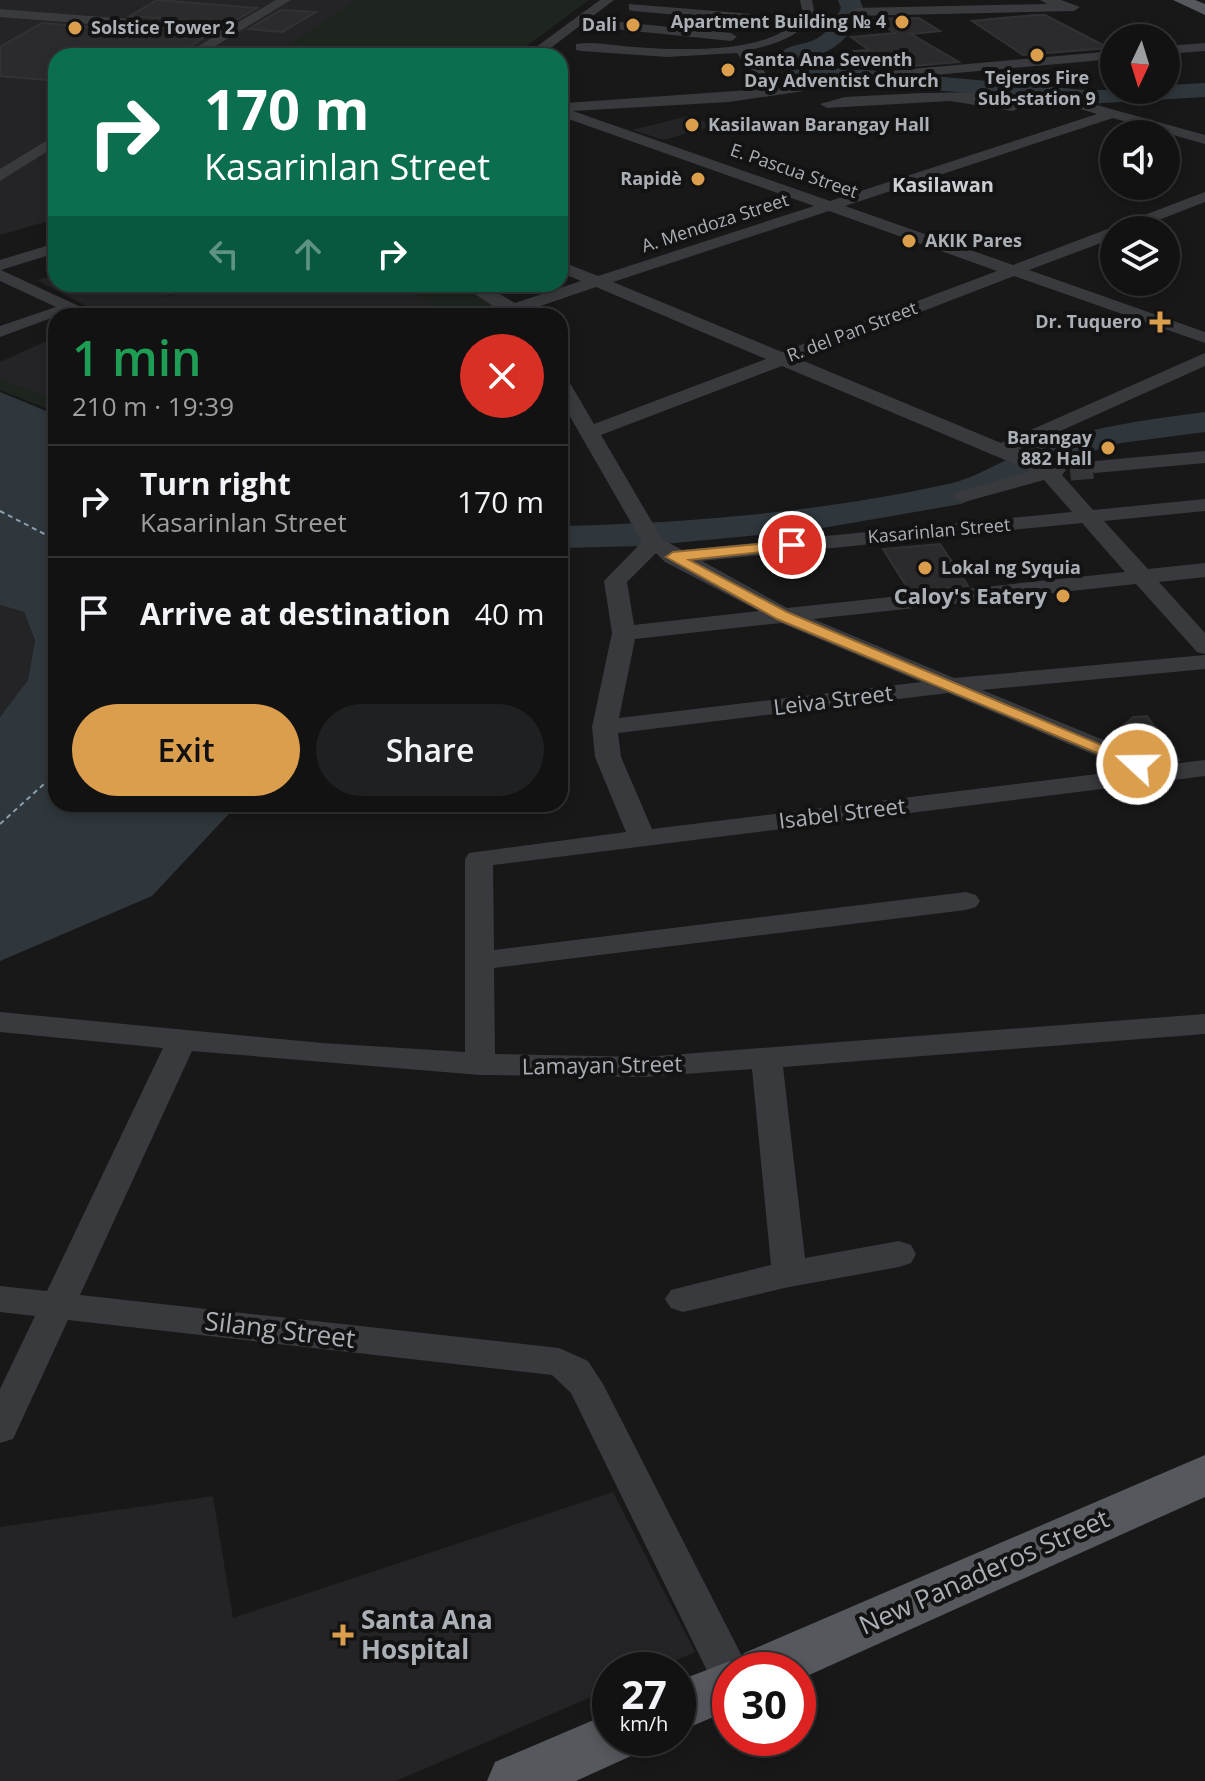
<!DOCTYPE html>
<meta charset="utf-8">
<style>
:root{--surface:#121213;--page:#1f2021;--text:#f1f3f6;--muted:#9c9ea0;--line:#313233;--accent:#db9e4d}
body{margin:0;font-family:"Open Sans",sans-serif;background:var(--page);color:var(--text);height:100vh;display:flex;flex-direction:column;font-size:30px;white-space:nowrap}
*{box-sizing:border-box;margin:0}
p{font-size:26px;color:var(--muted)}
.icon{flex:none;width:44px;height:44px;fill:none;stroke:currentColor;stroke-width:2;stroke-linecap:round;stroke-linejoin:round}
.map{position:relative;flex:1;overflow:hidden}
.panel{position:absolute;left:48px;top:308px;width:520px;height:504px;display:flex;flex-direction:column;background:var(--surface);border-radius:24px;box-shadow:0 4px 12px #0003,0 0 0 2px var(--line)}
.panel>*{flex:none}
.banner{position:absolute;left:48px;top:48px;width:520px;height:244px;border-radius:24px;box-shadow:0 4px 12px #0003,0 0 0 2px var(--line);background:#0b6e4f;color:#fff;overflow:hidden}
.needle{width:52px;rotate:184deg}
.tools{position:absolute;left:1100px;top:24px;display:grid;gap:16px}
.tools a{display:grid;place-items:center;width:80px;height:80px;border-radius:50%;background:var(--surface);box-shadow:0 4px 12px #0003,0 0 0 2px var(--line);font-size:40px}
.speed{position:absolute;left:592px;top:1652px;display:flex;gap:16px;font-size:40px;font-weight:700;text-align:center}
.speed>*{display:grid;place-content:center;width:104px;height:104px;border-radius:50%;background:var(--surface);box-shadow:0 4px 12px #0003,0 0 0 2px var(--line);line-height:1}
.speed small{font-size:20px;font-weight:400}
.speed .limit{border:12px solid #d22;background:#fff;color:#111}
.pin{position:absolute;display:grid;place-items:center;width:68px;height:68px;color:#fff;margin:-34px;border:4px solid #fff;border-radius:50%;box-shadow:0 2px 8px #0007}
.me{position:absolute;width:88px;margin:-44px;rotate:291deg;stroke-linejoin:round;filter:drop-shadow(0 0 6px #0008)}
.turn{display:flex;align-items:center;gap:28px;height:168px;padding:0 24px;font-size:36px}
.turn .icon{width:104px;height:104px;stroke-width:2.5}
.turn b{display:block;font-size:56px;line-height:68px}
.lanes{display:flex;align-items:center;height:76px;padding:0 24px;background:#0003;justify-content:center;gap:40px;direction:ltr}
.lanes .off{opacity:.35}
.round{display:grid;place-items:center;flex:none;width:84px;height:84px;border-radius:42px;background:var(--page)}
.head{display:flex;align-items:center;justify-content:space-between;height:136px;padding:0 24px}
h1{font-size:48px;font-weight:600;line-height:60px;color:#1e9e55}
.button{display:flex;gap:16px;margin-top:auto;padding:16px 24px}
.button a{flex:1;height:92px;border-radius:48px;background:var(--accent);color:#111;font-size:32px;font-weight:600;line-height:92px;text-align:center}
.button a+a{background:var(--page);color:var(--text)}
ul{padding:0;list-style:none}
li{display:flex;align-items:center;gap:24px;height:112px;padding:0 24px;border-top:2px solid var(--line)}
li div{flex:1}
li b{display:block;font-size:30px}
li em{font-style:normal}
.map>svg:first-child{display:block}
.built{fill:#242426}
.green{fill:#1e241e}
.water{fill:#2f373c}
.lines{fill:none;stroke-linecap:round;stroke-linejoin:round}
.river{fill:#2f373c;fill-rule:evenodd}
.ferry{stroke:#879fae;stroke-width:2;stroke-dasharray:5 4;stroke-linecap:butt}
.building{fill:#2b2b2d;stroke:#323235;stroke-width:2}
.minor-tunnel{stroke:#353639;stroke-width:23;stroke-dasharray:23 12;stroke-linecap:butt}
.minor{fill:#393a3e;fill-rule:evenodd}
.major{fill:#55585c;fill-rule:evenodd}
.route{fill:#db9e4d;stroke:#8e6732;stroke-width:2}
.poi-dot{fill:#db9e4d;stroke:#131314;stroke-width:3}
.labels{text-anchor:middle;stroke-width:8;stroke-linejoin:round;paint-order:stroke}
.far-poi-label{font-size:18px;font-weight:bold;fill:#abb0b7;stroke:#131314;text-anchor:end}
.far-street-label{font-size:18px;fill:#abb0b7;stroke:#131314}
.far-neighbourhood-label{font-size:20px;font-weight:bold;fill:#cccfd4;stroke:#131314}
.poi-label{font-size:22px;font-weight:bold;fill:#abb0b7;stroke:#131314;text-anchor:end}
.street-label{font-size:22px;fill:#abb0b7;stroke:#131314}
.near-street-label{font-size:26px;fill:#abb0b7;stroke:#131314}
.near-poi-label{font-size:26px;font-weight:bold;fill:#abb0b7;stroke:#131314;text-anchor:start}
</style>
<div class="map">
<svg width="1205" height="1781" viewBox="0 0 1205 1781">
<rect width="100%" height="100%" fill="#181819"/>
<g class="built">
<path d="M0,0H357L273,56H56V219L0,235Z"/>
<path d="M688,116L716,125L664,140L632,130Z"/>
<path d="M56,275V284H202L155,300L209,284H458L498,305L465,316H105L37,280Z"/>
<path d="M56,337V400L0,380V362Z"/>
<path d="M0,605L24,612L35,640L28,680L0,717Z"/>
<path d="M613,1492L695,1652L654,1670H610V1689L396,1781H0V1527L213,1496L233,1618Z"/>
</g>
<g class="green">
<path d="M357,0H589L513,56H273Z"/>
<path d="M395,284H457L496,304L453,316Z"/>
<path d="M0,380L56,400V412L0,390Z"/>
</g>
<path class="water" d="M0,392L56,415V804H238L152,896L0,961V717L28,680L35,640L24,612L0,605Z"/>
<g class="lines">
<g class="river">
<path d="M838,0H860L863,8C850,39 835,52 802,60L810,65L1086,90H1166V85L1205,83V97L1086,104L805,78L786,70L778,56C794,35 819,57 841,8Z"/>
<path d="M1205,412V432L1121,443L1065,459L961,504L811,530L643,546L560,548V526C689,523 821,512 948,484C981,477 1011,454 1044,444C1097,426 1150,419 1205,412Z"/>
</g>
<g class="ferry">
<path d="M0,511L56,540"/>
<path d="M0,824L56,773"/>
</g>
</g>
<g class="building">
<path d="M157,0L257,8L229,24L130,16Z"/>
<path d="M281,10L316,12L282,32L249,29Z"/>
<path d="M1035,15H1045L1109,48L1023,55L972,21Z"/>
<path d="M919,18L940,31L911,34L959,62L879,69L854,51L869,50L851,37L895,33L874,19Z"/>
<path d="M42,23L206,36L175,56H56V81L0,76V47Z"/>
<path d="M940,544L968,586L910,592L883,549Z"/>
<path d="M1147,716L1179,760L1162,761L1108,739L1133,717Z"/>
</g>
<g class="lines">
<path class="minor-tunnel" d="M1070,469L1095,467"/>
<g class="minor">
<path d="M276,0H291L199,56H183L218,34L0,17V9L230,27Z"/>
<path d="M600,0H614L540,56H524Z"/>
<path d="M800,0H812L815,16C798,36 776,45 748,50L776,87L878,72L1114,51V59L878,80L729,102L573,111L830,201L1097,114L1070,106L1068,103L1075,99L1205,135V144L1113,118L845,206L1013,265L1205,192V202L1133,230H1114V238L1029,270L1205,332V343L1014,276L799,359L1001,443L1205,353V366L1018,450L1063,466L1066,470L1062,475L1093,510L1205,499V511L1104,521L1148,569L1205,563V577L1159,582L1205,633V654L1197,652L1136,584L813,619L954,678L1205,655V669L982,690L1164,765L1205,760V776L493,865L494,950L966,892L976,895L980,901L976,907L966,910L494,968L495,1054L644,1057L1205,1014V1034L783,1067L805,1258L899,1241L911,1245L916,1254L911,1263L899,1267L789,1287L683,1312L671,1308L665,1299L671,1290L771,1265L752,1069L644,1077L480,1075L192,1051L80,1295L559,1348L588,1361L603,1384L749,1670H730V1693L715,1687L571,1393L552,1375L68,1320L13,1439L0,1443V1389L35,1316L0,1312V1286L47,1291L163,1048L0,1032V1012L322,1043L465,1052V859L469,853L626,832L595,757L592,727L612,633L604,581L642,542L560,399V376L567,378L594,424L766,359L596,287L523,312L526,316H508L460,284H482L515,303L581,281L560,272V261L598,276L814,206L560,116V105L566,103L763,89L737,53L667,57L581,51L576,50V44C594,41 615,46 633,47C676,50 759,54 792,25L633,11L629,10V4L800,18L803,15ZM829,211L997,271L782,352L613,282ZM782,366L1031,471L957,492L953,496L957,500L964,502L1044,480L1072,512L682,550L662,539L601,435ZM1082,523L1125,572L787,608L702,561ZM656,553L665,562L759,611L634,625L627,582ZM781,623L921,682L619,718L635,639ZM948,693L1130,770L652,829L621,757L618,733Z"/>
<path d="M1040,0H1061L1080,7L1074,11L855,16L849,12L855,8L1047,4Z"/>
<path d="M609,21L731,33L737,37L731,41L604,28L603,25Z"/>
<path d="M1205,43V51L1166,54V46Z"/>
<path d="M922,93C951,93 997,88 1020,107L1013,111L950,101L827,108L820,104L845,97Z"/>
<path d="M56,135V146L0,181V169Z"/>
<path d="M56,243V253L1,270L81,307L0,337V326L56,307L0,281V260Z"/>
<path d="M1205,451V463L1095,473L1085,467L1095,461Z"/>
</g>
<g class="major">
<path d="M1173,0H1195L1205,4V15Z"/>
<path d="M1205,1455V1497L798,1680V1670H730V1710L678,1732V1681L730,1661L739,1664L744,1653Z"/>
<path d="M610,1713V1738H639L631,1756L576,1781H487L495,1762Z"/>
</g>
</g>
<path class="route" d="M792,541L797,542V548L689,560L787,612L1146,764L1137,769L1131,767L777,619L666,557L673,552Z"/>
<g class="poi-dot">
<circle cx="902" cy="22" r="8"/>
<circle cx="633" cy="25" r="8"/>
<circle cx="75" cy="28" r="8"/>
<circle cx="1037" cy="55" r="8"/>
<circle cx="728" cy="70" r="8"/>
<circle cx="692" cy="125" r="8"/>
<circle cx="698" cy="179" r="8"/>
<circle cx="909" cy="241" r="8"/>
<path d="M1156 310h8v8h8v8h-8v8h-8v-8h-8v-8h8z"/>
<circle cx="1108" cy="448" r="8"/>
<circle cx="925" cy="568" r="8"/>
<circle cx="1063" cy="596" r="8"/>
<path d="M339 1623h8v8h8v8h-8v8h-8v-8h-8v-8h8z"/>
</g>
<g class="labels">
<g class="far-poi-label">
<text x="886" y="28">Apartment Building № 4</text>
<text x="617" y="31">Dali</text>
<text x="91" y="34" text-anchor="start">Solstice Tower 2</text>
<text x="744" y="66" text-anchor="start">Santa Ana Seventh<tspan x="744" dy="21">Day Adventist Church</tspan></text>
<text x="1037" y="84" text-anchor="middle">Tejeros Fire<tspan x="1037" dy="21">Sub-station 9</tspan></text>
<text x="708" y="131" text-anchor="start">Kasilawan Barangay Hall</text>
<text x="682" y="185">Rapidè</text>
<text x="925" y="247" text-anchor="start">AKIK Pares</text>
<text x="1142" y="328">Dr. Tuquero</text>
<text x="1092" y="444">Barangay<tspan x="1092" dy="21">882 Hall</tspan></text>
<text x="941" y="574" text-anchor="start">Lokal ng Syquia</text>
</g>
<g class="far-street-label">
<text transform="translate(794 171) rotate(19)" y="6">E. Pascua Street</text>
<text transform="translate(715 223) rotate(-18)" y="6">A. Mendoza Street</text>
<text transform="translate(852 332) rotate(-21)" y="6">R. del Pan Street</text>
<text transform="translate(939 531) rotate(-5)" y="6">Kasarinlan Street</text>
</g>
<g class="far-neighbourhood-label">
<text x="943" y="192">Kasilawan</text>
</g>
<g class="poi-label">
<text x="1047" y="604">Caloy's Eatery</text>
</g>
<g class="street-label">
<text transform="translate(833 700) rotate(-7)" y="8">Leiva Street</text>
<text transform="translate(842 813) rotate(-7)" y="8">Isabel Street</text>
<text transform="translate(602 1065) rotate(-1)" y="8">Lamayan Street</text>
</g>
<g class="near-street-label">
<text transform="translate(280 1330) rotate(7)" y="9">Silang Street</text>
<text transform="translate(984 1572) rotate(-24)" y="9">New Panaderos Street</text>
</g>
<g class="near-poi-label">
<text x="361" y="1629">Santa Ana<tspan x="361" dy="30">Hospital</tspan></text>
</g>
</g>
</svg>
<div class="tools">
<a><svg class="needle" viewBox="-14 -14 28 28"><path d="M0-13l5 13h-10z" fill="#e53935"/><path d="M0 13l5-13h-10z" fill="#9c9ea0"/></svg></a>
<a><svg class="icon" aria-label="sound" viewBox="0 0 24 24"><path d="M4 9h4l5-4v14l-5-4H4zM17 9q2 3 0 6"/></svg></a>
<a><svg class="icon" aria-label="layers" viewBox="0 0 24 24"><path d="M12 4l9 5-9 5-9-5zM3 14l9 5 9-5"/></svg></a>
</div>
<div class="speed"><div>27<small>km/h</small></div><div class="limit">30</div></div>
<div class="pin" style="left:792px;top:545px;background:#d93025"><svg class="icon" aria-label="arrive" viewBox="0 0 24 24"><path d="M6 21V4h12l-3 4 3 4H6"/></svg></div>
<svg class="me" style="left:1137px;top:764px" viewBox="-20 -20 40 40"><circle r="17" fill="#db9e4d" stroke="#fff" stroke-width="3"/><path d="M0-11L8 9 0 5-8 9z" fill="#fff"/></svg>
<div class="banner">
<div class="turn"><svg class="icon" aria-label="right" viewBox="0 0 24 24"><path d="M7 20v-9h11M14 6l5 5-5 5"/></svg><div><b>170 m</b>Kasarinlan Street</div></div>
<div class="lanes"><svg class="icon off" aria-label="left" viewBox="0 0 24 24"><path d="M17 20v-9H6M10 6l-5 5 5 5"/></svg><svg class="icon off" aria-label="ahead" viewBox="0 0 24 24"><path d="M12 20V5M6 11l6-6 6 6"/></svg><svg class="icon" aria-label="right" viewBox="0 0 24 24"><path d="M7 20v-9h11M14 6l5 5-5 5"/></svg></div>
</div>
<section class="panel">
<div class="head"><div><h1>1 min</h1><p>210 m · 19:39</p></div><a class="round" style="background:#d93025;color:#fff"><svg class="icon" aria-label="close" viewBox="0 0 24 24"><path d="M6 6l12 12M18 6L6 18"/></svg></a></div>
<ul>
<li><svg class="icon" aria-label="right" viewBox="0 0 24 24"><path d="M7 20v-9h11M14 6l5 5-5 5"/></svg><div><b>Turn right</b><p>Kasarinlan Street</p></div><em>170 m</em></li>
<li><svg class="icon" aria-label="arrive" viewBox="0 0 24 24"><path d="M6 21V4h12l-3 4 3 4H6"/></svg><div><b>Arrive at destination</b></div><em>40 m</em></li>
</ul>
<div class="button"><a>Exit</a><a>Share</a></div>
</section>
</div>
